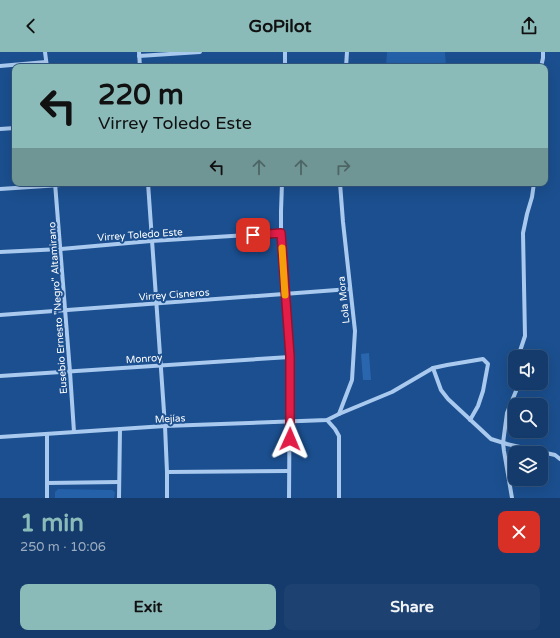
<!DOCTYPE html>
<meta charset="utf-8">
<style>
:root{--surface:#143b6b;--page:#1d4271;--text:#f1f3f6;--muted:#9dadc1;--line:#33557e;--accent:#8bbbb9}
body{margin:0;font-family:"Varela Round",sans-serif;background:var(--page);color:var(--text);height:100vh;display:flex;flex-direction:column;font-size:15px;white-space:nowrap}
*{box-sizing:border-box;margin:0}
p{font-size:13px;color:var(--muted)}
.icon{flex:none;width:22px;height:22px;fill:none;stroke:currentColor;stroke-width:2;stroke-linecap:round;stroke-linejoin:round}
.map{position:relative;height:446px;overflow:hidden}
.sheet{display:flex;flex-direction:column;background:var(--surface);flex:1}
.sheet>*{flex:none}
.top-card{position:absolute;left:12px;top:12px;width:536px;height:122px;border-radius:8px;box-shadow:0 4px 16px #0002,0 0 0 1px var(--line);background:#8bbbb9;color:#111;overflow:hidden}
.buttons{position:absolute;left:508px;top:298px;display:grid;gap:8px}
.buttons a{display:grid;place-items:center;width:40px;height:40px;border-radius:8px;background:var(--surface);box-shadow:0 4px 16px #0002,0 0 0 1px var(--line);font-size:20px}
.pin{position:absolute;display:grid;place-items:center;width:34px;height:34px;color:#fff;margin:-17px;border-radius:8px;box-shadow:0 2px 6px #0006}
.me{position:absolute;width:44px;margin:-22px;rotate:1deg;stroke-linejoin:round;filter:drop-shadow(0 0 3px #0008)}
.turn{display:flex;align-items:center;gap:14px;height:84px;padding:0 20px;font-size:18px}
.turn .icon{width:52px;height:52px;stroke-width:2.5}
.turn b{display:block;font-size:28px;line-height:34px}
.lanes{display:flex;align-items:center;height:38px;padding:0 20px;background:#0003;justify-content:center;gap:20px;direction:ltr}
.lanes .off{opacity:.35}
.round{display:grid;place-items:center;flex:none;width:42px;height:42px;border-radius:8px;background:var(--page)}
.head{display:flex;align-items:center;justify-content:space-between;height:68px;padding:0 20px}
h1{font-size:24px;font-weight:700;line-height:30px;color:var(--accent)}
.primary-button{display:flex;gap:8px;margin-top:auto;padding:8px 20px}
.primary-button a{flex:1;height:46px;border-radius:8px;background:var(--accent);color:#111;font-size:16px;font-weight:700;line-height:46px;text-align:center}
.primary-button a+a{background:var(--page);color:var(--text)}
header{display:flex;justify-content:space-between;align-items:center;height:52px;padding:0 20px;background:var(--accent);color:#111;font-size:18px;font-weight:700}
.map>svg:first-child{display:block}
.green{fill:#2461a8}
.building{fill:#2a66ad}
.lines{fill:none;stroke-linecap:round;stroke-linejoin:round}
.minor{stroke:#a9c9ee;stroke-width:4}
.route-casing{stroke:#92132f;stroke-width:10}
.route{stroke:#e11d48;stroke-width:7}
.slow{stroke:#f59e0b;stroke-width:7}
.labels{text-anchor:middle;stroke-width:4;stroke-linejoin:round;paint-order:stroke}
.street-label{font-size:10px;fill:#fff;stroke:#1b4f8f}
</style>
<header><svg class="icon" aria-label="back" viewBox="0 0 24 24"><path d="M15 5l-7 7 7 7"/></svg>GoPilot<svg class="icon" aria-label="share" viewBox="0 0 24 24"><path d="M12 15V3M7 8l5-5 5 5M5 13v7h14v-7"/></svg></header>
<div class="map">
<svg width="560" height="446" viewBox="0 0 560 446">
<rect width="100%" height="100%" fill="#1b4f8f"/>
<g class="green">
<path d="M387,0H445L446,15H386Z"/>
<path d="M58,437L112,438L115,440L114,446H55V440Z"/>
</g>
<path class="building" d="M369,301L371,328H363L361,302Z"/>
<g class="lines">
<g class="minor">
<path d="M45,0L47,15"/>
<path d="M139,0L140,15"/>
<path d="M139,4L200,0"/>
<path d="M0,14L46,10"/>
<path d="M285,15V0"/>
<path d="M346,15L347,0"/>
<path d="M541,15L543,6V0"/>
<path d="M0,77L15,76"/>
<path d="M55,131L70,320L74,380"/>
<path d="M148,131L165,374L167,420V446"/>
<path d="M282,131L281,159V181L290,305L289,446"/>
<path d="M0,137L91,131"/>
<path d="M0,200L61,197L151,189L281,181"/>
<path d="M0,263L350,237"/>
<path d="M518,305L525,284L523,181L527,162L532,145L534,131"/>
<path d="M433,316L441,338L448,347L491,387L507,392L555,403L560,407"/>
<path d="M0,324L290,305"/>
<path d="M339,362L352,328L355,279L343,170L340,131"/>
<path d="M327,368L335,377L339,384V446"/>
<path d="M47,382V446"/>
<path d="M0,385L165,374L327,368L339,362L392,340L433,316L447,313L483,307L488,312L483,339L478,354L470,368"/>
<path d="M167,420L289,419"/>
<path d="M47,431L119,430"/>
<path d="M119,446L120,377"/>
<path d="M512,446L504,399L503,391L507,361L516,339V331"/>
</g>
</g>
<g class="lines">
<defs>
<path id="route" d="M253,183L281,181L290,304V387"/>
</defs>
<use href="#route" class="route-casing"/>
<use href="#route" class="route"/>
<path class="slow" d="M282,196L285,243"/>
</g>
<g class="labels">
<g class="street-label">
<text transform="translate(140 182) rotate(-4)" y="4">Virrey Toledo Este</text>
<text transform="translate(174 242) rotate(-4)" y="4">Virrey Cisneros</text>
<text transform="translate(343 248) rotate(-96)" y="4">Lola Mora</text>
<text transform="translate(57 256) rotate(-94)" y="4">Eusebio Ernesto "Negro" Altamirano</text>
<text transform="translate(144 306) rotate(-4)" y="4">Monroy</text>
<text transform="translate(170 366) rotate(-3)" y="4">Mejías</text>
</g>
</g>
</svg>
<div class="buttons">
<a><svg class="icon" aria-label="sound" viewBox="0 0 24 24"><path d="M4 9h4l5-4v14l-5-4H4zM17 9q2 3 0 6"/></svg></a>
<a><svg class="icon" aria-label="search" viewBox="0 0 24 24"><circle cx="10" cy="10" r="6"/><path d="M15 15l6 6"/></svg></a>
<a><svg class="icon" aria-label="layers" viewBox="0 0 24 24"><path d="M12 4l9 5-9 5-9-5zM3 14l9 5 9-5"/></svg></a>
</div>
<div class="pin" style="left:253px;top:183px;background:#d93025"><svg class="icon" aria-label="arrive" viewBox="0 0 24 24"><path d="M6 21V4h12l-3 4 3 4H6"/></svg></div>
<svg class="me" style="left:290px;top:387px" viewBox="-20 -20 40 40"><path d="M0-17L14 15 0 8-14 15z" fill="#e11d48" stroke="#fff" stroke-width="4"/></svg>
<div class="top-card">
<div class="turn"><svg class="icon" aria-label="left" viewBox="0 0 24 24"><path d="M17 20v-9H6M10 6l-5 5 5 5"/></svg><div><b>220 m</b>Virrey Toledo Este</div></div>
<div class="lanes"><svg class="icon" aria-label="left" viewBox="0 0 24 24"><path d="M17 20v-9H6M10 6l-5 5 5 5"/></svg><svg class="icon off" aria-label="ahead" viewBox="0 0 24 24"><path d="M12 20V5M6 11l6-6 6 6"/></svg><svg class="icon off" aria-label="ahead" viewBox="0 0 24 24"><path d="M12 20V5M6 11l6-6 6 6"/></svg><svg class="icon off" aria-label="right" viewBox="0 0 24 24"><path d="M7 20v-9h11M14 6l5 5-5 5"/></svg></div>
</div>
</div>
<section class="sheet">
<div class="head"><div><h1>1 min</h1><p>250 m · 10:06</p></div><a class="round" style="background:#d93025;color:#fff"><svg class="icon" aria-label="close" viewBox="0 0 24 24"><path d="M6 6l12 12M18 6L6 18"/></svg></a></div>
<div class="primary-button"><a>Exit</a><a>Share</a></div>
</section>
